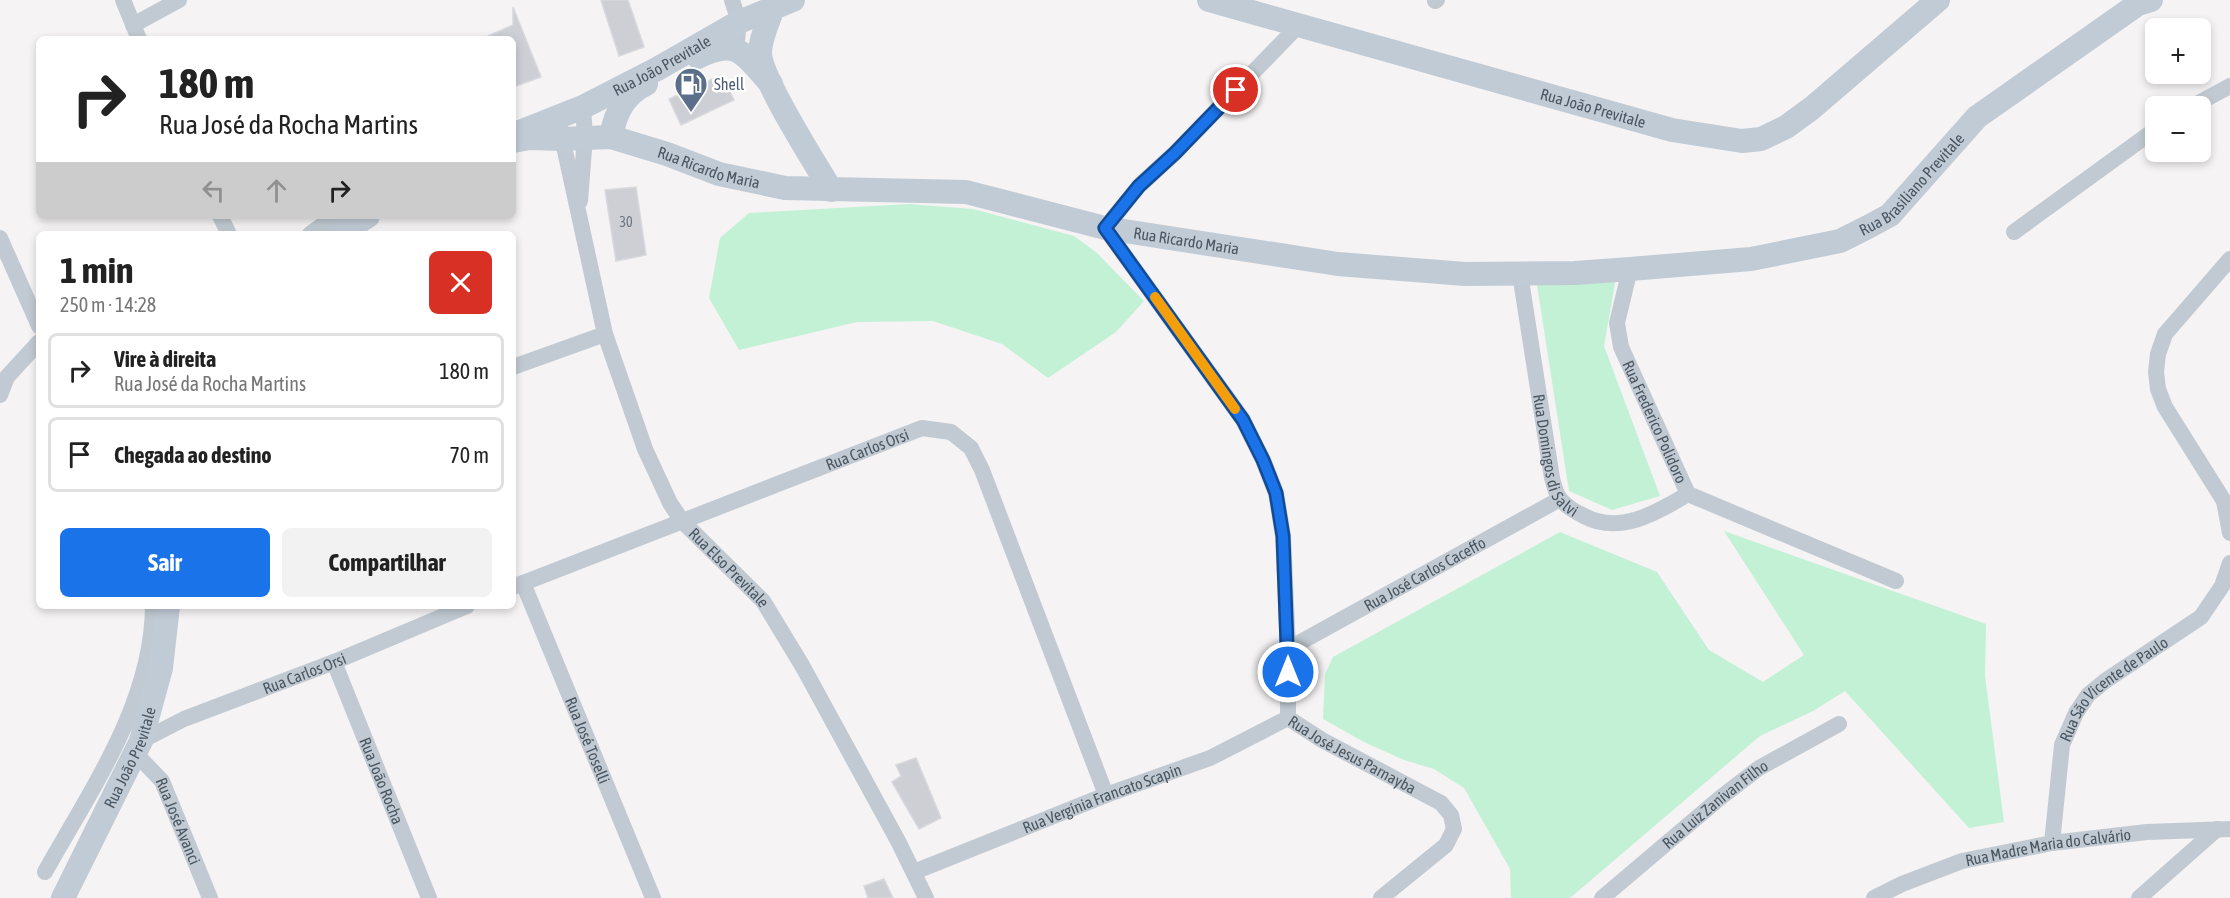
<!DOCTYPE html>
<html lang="pt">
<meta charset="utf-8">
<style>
:root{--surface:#fff;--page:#f2f2f2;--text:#222;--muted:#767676;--line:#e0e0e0;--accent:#1a73e8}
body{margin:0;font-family:"Asap Condensed",sans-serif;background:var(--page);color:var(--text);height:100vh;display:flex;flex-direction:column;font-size:22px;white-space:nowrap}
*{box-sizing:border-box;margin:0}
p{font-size:20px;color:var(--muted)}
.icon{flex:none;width:33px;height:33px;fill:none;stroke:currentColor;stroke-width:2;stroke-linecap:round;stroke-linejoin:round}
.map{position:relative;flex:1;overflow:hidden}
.panel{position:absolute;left:36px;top:231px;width:480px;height:378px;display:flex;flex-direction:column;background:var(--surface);border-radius:9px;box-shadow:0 3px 9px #0003}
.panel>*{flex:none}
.banner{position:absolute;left:36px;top:36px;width:480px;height:183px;border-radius:9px;box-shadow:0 3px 9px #0003;background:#fff;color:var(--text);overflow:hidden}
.buttons{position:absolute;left:2145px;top:18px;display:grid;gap:12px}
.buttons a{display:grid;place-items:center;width:66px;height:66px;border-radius:9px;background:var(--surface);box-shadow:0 3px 9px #0003;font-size:30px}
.pin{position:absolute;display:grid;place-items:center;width:51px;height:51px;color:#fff;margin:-26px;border:3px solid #fff;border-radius:50%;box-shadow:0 2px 6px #0007}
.me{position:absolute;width:66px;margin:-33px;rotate:0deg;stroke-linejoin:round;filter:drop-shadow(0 0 4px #0008)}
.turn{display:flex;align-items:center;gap:21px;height:126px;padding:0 24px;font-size:27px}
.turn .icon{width:78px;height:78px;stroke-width:2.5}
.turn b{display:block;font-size:42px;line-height:51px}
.lanes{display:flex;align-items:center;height:57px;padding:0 24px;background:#0003;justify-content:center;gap:30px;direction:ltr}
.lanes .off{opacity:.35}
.round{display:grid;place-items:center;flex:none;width:63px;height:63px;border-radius:9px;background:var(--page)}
.overview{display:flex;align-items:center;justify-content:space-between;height:102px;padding:0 24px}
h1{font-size:36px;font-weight:700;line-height:45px}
.action{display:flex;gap:12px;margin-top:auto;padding:12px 24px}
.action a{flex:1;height:69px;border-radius:9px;background:var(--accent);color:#fff;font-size:24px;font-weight:700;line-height:69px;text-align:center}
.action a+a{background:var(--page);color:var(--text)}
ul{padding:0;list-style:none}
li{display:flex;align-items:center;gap:18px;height:75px;margin:0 12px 9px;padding:0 12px;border:3px solid var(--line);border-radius:9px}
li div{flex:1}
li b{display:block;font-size:22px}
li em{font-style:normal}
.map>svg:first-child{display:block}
.green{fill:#c3f1d5}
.building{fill:#cdcfd5;stroke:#d7d9de;stroke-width:1.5}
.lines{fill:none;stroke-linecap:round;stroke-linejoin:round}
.street{stroke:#c1cad2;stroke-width:16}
.secondary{stroke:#c1cbd6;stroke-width:24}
.route-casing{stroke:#114b97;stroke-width:15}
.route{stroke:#1a73e8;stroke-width:10}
.slow{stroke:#f59e0b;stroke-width:10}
.labels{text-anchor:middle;stroke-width:5;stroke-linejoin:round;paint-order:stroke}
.number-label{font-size:14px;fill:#6b747e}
.street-label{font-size:16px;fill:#4a5661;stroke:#fff}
.service-label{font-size:16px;fill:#4e5e75;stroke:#fff;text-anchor:start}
</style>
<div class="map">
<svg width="2230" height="898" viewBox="0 0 2230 898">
<rect width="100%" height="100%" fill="#f5f3f3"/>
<g class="green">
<path d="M909,204L973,209L1074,236L1097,253L1144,301L1116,332L1048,378L1002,344L933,321L857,322L739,350L709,298L720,238L749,213Z"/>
<path d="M1617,272L1604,346L1660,496L1612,510L1569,491L1537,285Z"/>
<path d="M1724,531L1986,624L1985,676L2004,822L1969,828L1845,691L1813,711L1760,736L1570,898H1511L1510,869L1464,788L1434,769L1404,760L1364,742L1323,719L1325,674L1333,657L1560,532L1657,572L1709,650L1763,682L1804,655Z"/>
</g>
<g class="building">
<path d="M601,0H628L644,47L619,56Z"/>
<path d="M513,7L541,77L513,87V39H481L513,25Z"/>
<path d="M721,75L734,100L681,125L669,99Z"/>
<path d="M636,187L646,255L616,261L605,190Z"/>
<path d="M916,758L941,818L919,829L892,782L901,776L896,765Z"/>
<path d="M884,879L893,898H868L864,886Z"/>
</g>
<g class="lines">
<g class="street">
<path d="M123,0L139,39"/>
<path d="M732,0L739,22L736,50"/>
<path d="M1435,1L1437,0"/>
<path d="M133,25L179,0"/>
<path id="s1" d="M1298,26L1175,153L1139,186L1105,228L1243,420L1263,460L1276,493L1283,536L1288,649V718L1322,740L1441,803L1451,815L1454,829L1446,845L1381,898"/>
<path d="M2193,106L2230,86"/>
<path id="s2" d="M560,128L605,334L645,449L670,503L682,521L763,601L803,667L898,841L926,898"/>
<path d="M580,201L585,137L583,107"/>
<path d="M220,216L229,234"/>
<path d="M2014,232L2156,129"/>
<path d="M310,234L332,218"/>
<path d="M0,238L39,326"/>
<path d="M2230,259L2165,334L2158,354L2156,372L2158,389L2165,407L2224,501L2230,533"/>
<path id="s3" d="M1630,269L1617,323L1621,347L1688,494L1896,581"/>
<path id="s4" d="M1520,274L1552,478C1554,485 1556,495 1561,500C1566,506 1576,512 1584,516C1620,535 1656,513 1688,494"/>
<path d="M513,367L605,334"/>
<path d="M0,395L7,377L39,342"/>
<path id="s5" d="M523,583L653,898"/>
<path id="s6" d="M513,587L922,428L951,432L971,448L982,470L1106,795"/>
<path id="s7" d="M1288,649L1560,499"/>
<path id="s8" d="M334,662L429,898"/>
<path id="s9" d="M141,741L184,719L334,662L467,606"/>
<path id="s10" d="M135,753L162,781L210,898"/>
<path id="s11" d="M2052,843L2062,745L2076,713L2088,695L2105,681L2201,617L2222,586L2230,563"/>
<path d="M45,872C91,789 152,704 153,606"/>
<path id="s12" d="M914,872L1106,795L1210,758L1288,718"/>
<path id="s13" d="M1602,898L1720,798L1759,768L1839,724"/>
<path id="s14" d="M1874,898L1902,884L1962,861L2052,843L2147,832L2230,829"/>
<path d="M2139,898L2217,829"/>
</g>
<g class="secondary">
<path id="s15" d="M1209,0L1672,130L1742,141L1761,139L1786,127L1812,108L1938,0"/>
<path d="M773,8C768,22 761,36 760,51C759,77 816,164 831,190"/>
<path d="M698,57C739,37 744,55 771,84"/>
<path id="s16" d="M515,134L583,107L657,69L739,22L793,0"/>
<path d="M611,137C615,114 624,94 646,84"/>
<path id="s17" d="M513,141L530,138L561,139L611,137L667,154L719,174L785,188L966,192L1105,228L1338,264L1465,274L1575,273L1630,269L1751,259L1840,241L1868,227L1890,215L1977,117L2138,4L2151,0"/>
<path d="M339,234L368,216"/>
<path id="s18" d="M63,898L141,741L161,668L168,606"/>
</g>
</g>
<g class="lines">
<defs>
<path id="route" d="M1236,90L1175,153L1139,186L1105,228L1243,420L1263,460L1276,493L1283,536L1288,672"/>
</defs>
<use href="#route" class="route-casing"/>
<use href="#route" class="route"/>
<path class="slow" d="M1155,297L1235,409"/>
</g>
<defs>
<symbol id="fuel-pin" viewBox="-11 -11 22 30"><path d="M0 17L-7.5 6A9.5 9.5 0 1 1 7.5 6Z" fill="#5c6f8a" stroke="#fff"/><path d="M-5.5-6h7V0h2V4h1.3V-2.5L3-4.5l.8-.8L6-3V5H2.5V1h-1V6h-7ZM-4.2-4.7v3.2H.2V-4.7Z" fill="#fff"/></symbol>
</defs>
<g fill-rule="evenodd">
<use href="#fuel-pin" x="672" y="65" width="38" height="52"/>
</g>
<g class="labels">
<g class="number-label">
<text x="626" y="227">30</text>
</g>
<g class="street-label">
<text dy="6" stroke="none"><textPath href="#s16" startOffset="162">Rua João Previtale</textPath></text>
<text dy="6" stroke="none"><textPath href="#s15" startOffset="399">Rua João Previtale</textPath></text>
<text dy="6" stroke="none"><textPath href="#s17" startOffset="201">Rua Ricardo Maria</textPath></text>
<text dy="6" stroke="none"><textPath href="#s17" startOffset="1438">Rua Brasiliano Previtale</textPath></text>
<text dy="6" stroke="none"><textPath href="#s17" startOffset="687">Rua Ricardo Maria</textPath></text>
<text dy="6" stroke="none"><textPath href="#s3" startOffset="162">Rua Frederico Polidoro</textPath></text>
<text dy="6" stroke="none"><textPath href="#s6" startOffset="380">Rua Carlos Orsi</textPath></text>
<text dy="6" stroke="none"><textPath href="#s4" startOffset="186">Rua Domingos di Salvi</textPath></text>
<text dy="6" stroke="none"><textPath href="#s2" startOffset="480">Rua Elso Previtale</textPath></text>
<text dy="6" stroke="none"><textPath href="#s7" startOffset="156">Rua José Carlos Caceffo</textPath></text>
<text dy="6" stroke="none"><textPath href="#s9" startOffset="177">Rua Carlos Orsi</textPath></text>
<text dy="6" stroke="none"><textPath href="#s11" startOffset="177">Rua São Vicente de Paulo</textPath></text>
<text dy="6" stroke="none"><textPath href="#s5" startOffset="170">Rua José Toselli</textPath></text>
<text dy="6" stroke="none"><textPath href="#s1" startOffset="896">Rua José Jesus Parnayba</textPath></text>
<text dy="6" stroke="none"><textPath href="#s18" startOffset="156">Rua João Previtale</textPath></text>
<text dy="6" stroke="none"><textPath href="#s8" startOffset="128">Rua João Rocha</textPath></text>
<text dy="6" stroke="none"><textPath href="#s12" startOffset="202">Rua Vergínia Francato Scapin</textPath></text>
<text dy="6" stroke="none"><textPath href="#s13" startOffset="147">Rua Luiz Zanivan Filho</textPath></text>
<text dy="6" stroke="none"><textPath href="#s10" startOffset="82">Rua José Avanci</textPath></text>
<text dy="6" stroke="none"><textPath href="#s14" startOffset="183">Rua Madre Maria do Calvário</textPath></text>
</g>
<g class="service-label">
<text x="714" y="90">Shell</text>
</g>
</g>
</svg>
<div class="buttons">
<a>+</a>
<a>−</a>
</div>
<div class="pin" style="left:1236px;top:90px;background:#d93025"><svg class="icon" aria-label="arrive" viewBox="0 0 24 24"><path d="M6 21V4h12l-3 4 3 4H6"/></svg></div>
<svg class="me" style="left:1288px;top:672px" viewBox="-20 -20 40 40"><circle r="17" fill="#1a73e8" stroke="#fff" stroke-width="3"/><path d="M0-11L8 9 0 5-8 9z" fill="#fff"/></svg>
<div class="banner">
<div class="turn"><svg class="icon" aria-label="right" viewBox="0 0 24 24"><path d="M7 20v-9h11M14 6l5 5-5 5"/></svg><div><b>180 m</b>Rua José da Rocha Martins</div></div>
<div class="lanes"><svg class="icon off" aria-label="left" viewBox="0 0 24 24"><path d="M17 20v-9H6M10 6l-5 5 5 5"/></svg><svg class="icon off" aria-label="ahead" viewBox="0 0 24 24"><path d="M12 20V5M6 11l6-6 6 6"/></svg><svg class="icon" aria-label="right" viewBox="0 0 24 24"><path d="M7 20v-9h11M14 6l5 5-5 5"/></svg></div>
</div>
<section class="panel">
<div class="overview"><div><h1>1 min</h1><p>250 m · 14:28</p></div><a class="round" style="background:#d93025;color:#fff"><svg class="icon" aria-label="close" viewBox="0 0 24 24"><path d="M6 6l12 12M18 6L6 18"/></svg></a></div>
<ul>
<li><svg class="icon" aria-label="right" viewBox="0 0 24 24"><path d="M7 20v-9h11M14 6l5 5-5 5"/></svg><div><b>Vire à direita</b><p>Rua José da Rocha Martins</p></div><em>180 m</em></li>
<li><svg class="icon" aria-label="arrive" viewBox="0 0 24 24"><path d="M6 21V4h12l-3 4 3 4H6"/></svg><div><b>Chegada ao destino</b></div><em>70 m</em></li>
</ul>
<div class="action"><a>Sair</a><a>Compartilhar</a></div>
</section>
</div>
